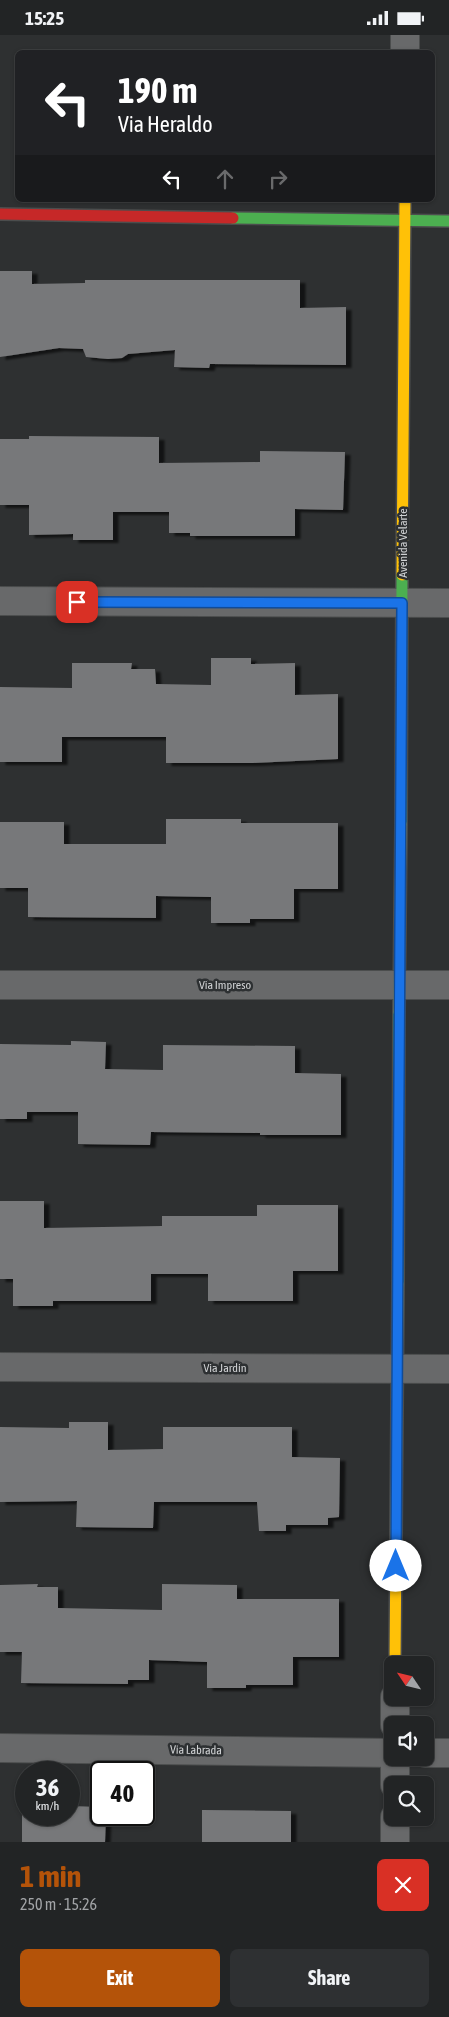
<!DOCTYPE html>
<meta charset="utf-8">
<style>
:root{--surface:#222425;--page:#2e3032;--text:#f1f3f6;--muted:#a2a4a7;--line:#3f4142;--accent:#b45309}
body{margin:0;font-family:"Asap Condensed",sans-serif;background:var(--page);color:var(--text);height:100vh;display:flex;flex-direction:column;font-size:19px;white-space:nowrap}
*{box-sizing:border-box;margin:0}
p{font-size:16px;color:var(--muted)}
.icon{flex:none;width:28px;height:28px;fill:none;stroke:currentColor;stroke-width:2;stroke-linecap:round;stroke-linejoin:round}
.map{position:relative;height:1807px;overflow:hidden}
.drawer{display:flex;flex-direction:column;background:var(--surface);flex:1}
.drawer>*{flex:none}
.guide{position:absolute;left:15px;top:15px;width:420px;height:152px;border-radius:8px;box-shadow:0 1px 4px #0004,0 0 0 1px var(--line);background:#202124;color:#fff;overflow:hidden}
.needle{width:32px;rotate:305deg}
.controls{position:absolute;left:384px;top:1621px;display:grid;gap:10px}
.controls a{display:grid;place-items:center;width:50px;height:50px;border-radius:8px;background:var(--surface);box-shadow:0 1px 4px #0004,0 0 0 1px var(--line);font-size:25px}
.speed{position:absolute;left:15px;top:1726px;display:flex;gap:10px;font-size:25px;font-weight:700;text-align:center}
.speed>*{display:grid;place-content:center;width:65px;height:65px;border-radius:50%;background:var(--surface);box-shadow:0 1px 4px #0004,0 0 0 1px var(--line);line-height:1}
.speed small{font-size:12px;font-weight:400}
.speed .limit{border:2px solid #111;border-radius:8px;background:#fff;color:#111}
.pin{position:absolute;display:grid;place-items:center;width:42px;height:42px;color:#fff;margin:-21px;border-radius:10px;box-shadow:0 2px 8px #0006}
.me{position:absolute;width:55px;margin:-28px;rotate:0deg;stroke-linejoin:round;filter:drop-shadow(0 0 4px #0008)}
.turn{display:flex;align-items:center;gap:18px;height:105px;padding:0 20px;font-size:22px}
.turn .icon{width:65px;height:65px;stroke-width:2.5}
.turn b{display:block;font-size:35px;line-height:42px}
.lanes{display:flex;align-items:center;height:48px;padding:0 20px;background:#0003;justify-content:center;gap:25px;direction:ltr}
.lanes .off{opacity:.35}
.round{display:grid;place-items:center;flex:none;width:52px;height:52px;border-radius:8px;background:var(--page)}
.overview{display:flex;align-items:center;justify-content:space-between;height:85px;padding:0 20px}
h1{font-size:30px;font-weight:700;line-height:38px;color:var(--accent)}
.primary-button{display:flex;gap:10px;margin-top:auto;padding:10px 20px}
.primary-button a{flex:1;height:58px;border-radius:8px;background:var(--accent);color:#fff;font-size:20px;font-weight:700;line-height:58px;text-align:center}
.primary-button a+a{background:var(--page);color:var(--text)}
.status{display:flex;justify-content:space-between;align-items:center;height:35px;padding:0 25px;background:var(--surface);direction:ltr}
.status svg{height:14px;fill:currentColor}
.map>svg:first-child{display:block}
.building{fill:#77787a;filter:url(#shadow)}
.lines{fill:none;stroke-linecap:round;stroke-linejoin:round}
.street-casing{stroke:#4b4d4d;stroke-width:30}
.fast-casing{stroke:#4b4d4d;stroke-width:14}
.slow-casing{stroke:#4b4d4d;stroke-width:14}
.jam-casing{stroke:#4b4d4d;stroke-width:14}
.street{stroke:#68696a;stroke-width:28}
.fast{stroke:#4caf50;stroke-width:11}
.slow{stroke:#ffc107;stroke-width:11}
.jam{stroke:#c62828;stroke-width:11}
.route-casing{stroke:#114b97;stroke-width:12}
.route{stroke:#1a73e8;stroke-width:9}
.labels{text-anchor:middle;stroke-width:5;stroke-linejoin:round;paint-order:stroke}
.street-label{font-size:12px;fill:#d0d2d4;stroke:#2d3032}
</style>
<div class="status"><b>15:25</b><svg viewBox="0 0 49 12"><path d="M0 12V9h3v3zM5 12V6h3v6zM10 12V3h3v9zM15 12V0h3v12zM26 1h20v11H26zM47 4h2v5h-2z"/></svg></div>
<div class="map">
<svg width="449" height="1807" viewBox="0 0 449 1807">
<defs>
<filter id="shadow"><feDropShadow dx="5.5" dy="3" stdDeviation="1" flood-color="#0009"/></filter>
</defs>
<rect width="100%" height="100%" fill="#2e3031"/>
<g class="building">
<path d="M0,236H32V249L85,248V245H300V273L346,272V330L210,329L209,333L174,332L175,315L128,319L122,323L108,324L86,322L83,314L59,313L0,322Z"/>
<path d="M29,401L159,402V428L260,427V416L345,417L343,475L295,474V501H190V498H169V477H113V505H73V499L29,500V470H0V404H29Z"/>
<path d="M211,623H251V629L295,628V660L338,659V724L253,728H166V702H62V727H0V652L72,653V628H132L131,634H155L156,649L211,650Z"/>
<path d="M166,784H241V788H338V854H294V884H250V888H211V862L156,861V883L28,882V853H0V787H64V809H166Z"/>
<path d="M71,1006L106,1007L105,1034L163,1035V1010L295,1011V1038L341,1039V1100H260V1098L151,1097L150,1110L78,1109V1077H27V1084H0V1009L71,1010Z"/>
<path d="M0,1166H44V1193L162,1191V1181H257V1170H338V1236H293V1266H208V1239H151V1266H53V1271H13V1244H0Z"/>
<path d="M69,1387H108V1415L163,1414V1392H292V1422L340,1423L339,1482L328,1483V1490H286V1496H259L257,1467H154L153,1493L76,1492L77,1466L0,1467V1392L69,1393Z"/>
<path d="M38,1549L37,1552H58V1573L162,1575V1549L237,1550V1564H339V1622H293V1650H246V1653H207V1627L149,1625V1645H128V1649L21,1648L22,1617H0V1550Z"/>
<path d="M71,1771L101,1772V1780H106L105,1807H22V1774H26V1780H69Z"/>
<path d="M202,1775L291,1776V1807H202Z"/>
</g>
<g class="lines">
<defs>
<g id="street">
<path d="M405,0V18"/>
<path d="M0,566L449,568"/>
<path d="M0,950H449"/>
<path d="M0,1332L449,1334"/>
<path d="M395,1690V1662"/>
<path d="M0,1713L392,1718"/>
<path d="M425,1718H449"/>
<path d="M395,1722V1750"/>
<path d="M395,1782V1807"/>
</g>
<g id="fast">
<path d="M233,183L449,186"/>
<path d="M401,789L402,540"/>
<path d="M398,1249L399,977"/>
</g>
<g id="slow">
<path d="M402,540L405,165"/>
<path d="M399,977L401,789"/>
<path d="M395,1630L398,1249"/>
</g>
<path id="jam" d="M0,179L233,183"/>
</defs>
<use href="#street" class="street-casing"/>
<use href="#fast" class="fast-casing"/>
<use href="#slow" class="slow-casing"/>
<use href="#jam" class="jam-casing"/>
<use href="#street" class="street"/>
<use href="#fast" class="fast"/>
<use href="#slow" class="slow"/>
<use href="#jam" class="jam"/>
</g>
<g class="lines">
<defs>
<path id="route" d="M77,567L402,568L396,1531"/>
</defs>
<use href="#route" class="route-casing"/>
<use href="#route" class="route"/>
</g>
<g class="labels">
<g class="street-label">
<text transform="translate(403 508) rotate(-90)" y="4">Avenida Velarte</text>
<text x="225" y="954">Via Impreso</text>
<text x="225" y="1337">Via Jardin</text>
<text transform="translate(196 1715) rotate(1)" y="4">Via Labrada</text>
</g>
</g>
</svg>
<div class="controls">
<a><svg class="needle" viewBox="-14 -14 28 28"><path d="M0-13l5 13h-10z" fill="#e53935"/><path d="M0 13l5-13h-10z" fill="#a2a4a7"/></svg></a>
<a><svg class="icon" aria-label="sound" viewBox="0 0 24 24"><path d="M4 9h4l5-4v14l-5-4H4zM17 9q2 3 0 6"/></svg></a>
<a><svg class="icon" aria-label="search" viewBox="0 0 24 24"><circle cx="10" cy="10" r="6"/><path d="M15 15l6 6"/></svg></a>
</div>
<div class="speed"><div>36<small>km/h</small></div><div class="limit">40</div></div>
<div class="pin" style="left:77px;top:567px;background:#d93025"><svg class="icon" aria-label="arrive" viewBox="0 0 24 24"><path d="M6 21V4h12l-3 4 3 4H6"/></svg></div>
<svg class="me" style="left:396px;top:1531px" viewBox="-20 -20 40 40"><circle r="19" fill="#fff"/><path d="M0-13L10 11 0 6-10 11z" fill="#1a73e8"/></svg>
<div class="guide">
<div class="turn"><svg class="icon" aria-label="left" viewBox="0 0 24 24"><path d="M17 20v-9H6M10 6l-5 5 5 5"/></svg><div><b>190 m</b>Via Heraldo</div></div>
<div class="lanes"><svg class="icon" aria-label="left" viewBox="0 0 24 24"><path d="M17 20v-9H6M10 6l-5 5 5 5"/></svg><svg class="icon off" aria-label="ahead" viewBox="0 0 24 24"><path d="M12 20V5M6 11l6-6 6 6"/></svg><svg class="icon off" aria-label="right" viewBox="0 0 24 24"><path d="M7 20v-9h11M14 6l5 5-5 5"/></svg></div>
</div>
</div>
<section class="drawer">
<div class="overview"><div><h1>1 min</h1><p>250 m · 15:26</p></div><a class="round" style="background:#d93025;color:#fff"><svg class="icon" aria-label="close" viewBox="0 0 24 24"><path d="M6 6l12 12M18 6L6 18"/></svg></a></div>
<div class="primary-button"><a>Exit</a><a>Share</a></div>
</section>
